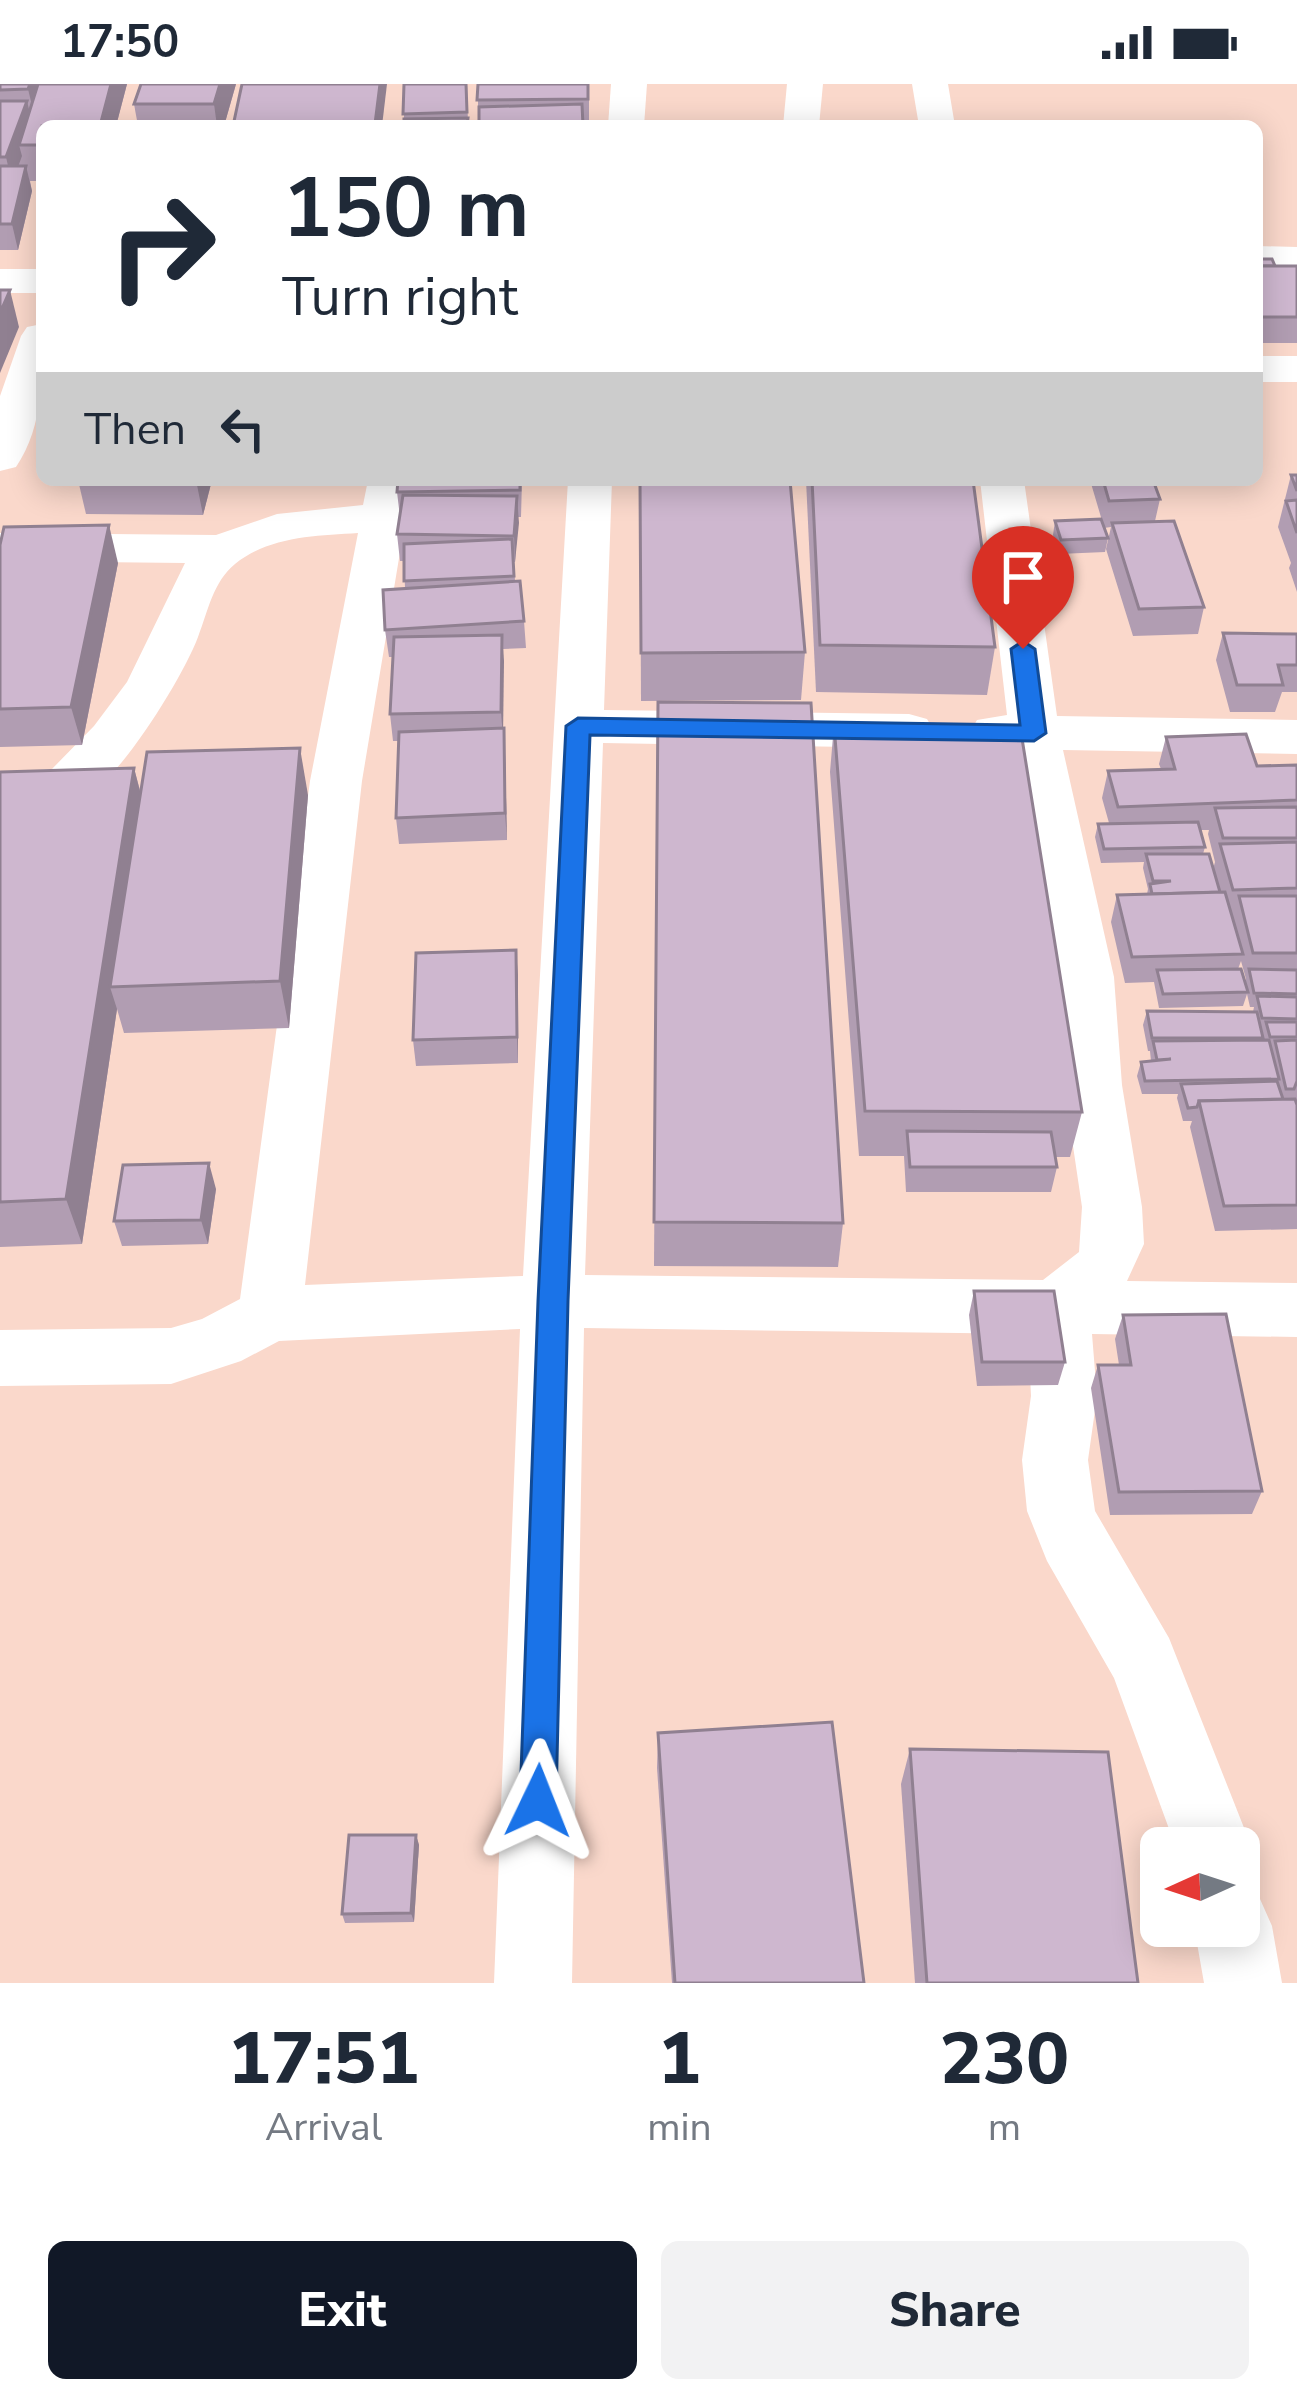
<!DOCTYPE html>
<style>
:root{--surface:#fff;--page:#f2f2f3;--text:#1f2937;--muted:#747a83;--accent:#111827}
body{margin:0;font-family:"Nunito Sans",sans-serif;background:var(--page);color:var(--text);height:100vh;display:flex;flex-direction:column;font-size:45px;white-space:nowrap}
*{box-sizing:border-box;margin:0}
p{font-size:39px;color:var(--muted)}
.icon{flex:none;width:66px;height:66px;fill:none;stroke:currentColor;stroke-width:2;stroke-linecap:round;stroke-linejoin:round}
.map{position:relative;height:1899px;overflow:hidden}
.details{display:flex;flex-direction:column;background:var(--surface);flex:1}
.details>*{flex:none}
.guide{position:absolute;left:36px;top:36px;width:1227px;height:366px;border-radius:18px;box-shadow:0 6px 30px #0003;background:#fff;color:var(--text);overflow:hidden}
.needle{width:78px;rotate:267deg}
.tools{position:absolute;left:1140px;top:1743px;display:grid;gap:24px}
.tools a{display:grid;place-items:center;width:120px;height:120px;border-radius:18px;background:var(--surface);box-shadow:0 6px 30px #0003;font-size:60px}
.pin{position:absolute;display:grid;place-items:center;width:102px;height:102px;color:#fff;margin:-123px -51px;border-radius:50% 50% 50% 0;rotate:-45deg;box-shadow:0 0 12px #0007}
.pin .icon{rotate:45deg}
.me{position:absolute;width:132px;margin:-66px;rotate:2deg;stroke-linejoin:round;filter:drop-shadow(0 0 9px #0008)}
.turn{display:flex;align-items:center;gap:42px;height:252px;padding:0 48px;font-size:54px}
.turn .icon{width:156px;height:156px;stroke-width:2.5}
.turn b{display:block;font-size:84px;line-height:102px}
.then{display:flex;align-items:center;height:114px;padding:0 48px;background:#0003;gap:24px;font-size:45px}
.eta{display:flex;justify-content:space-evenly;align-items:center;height:204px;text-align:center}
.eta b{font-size:72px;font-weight:800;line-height:84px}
.button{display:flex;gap:24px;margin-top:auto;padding:24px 48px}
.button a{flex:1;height:138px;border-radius:18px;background:var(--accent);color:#fff;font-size:48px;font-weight:800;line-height:138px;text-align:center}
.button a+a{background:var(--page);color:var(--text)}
.status{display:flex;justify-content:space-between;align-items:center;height:84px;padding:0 60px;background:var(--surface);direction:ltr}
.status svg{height:33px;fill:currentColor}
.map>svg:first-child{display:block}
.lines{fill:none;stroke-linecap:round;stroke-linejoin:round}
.minor{fill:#fff;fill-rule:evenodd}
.wall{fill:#b19db2;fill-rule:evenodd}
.shaded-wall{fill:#908091}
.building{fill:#ceb7cf;stroke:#908091;stroke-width:3}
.route{fill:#1a73e8;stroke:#114b97;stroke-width:3}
</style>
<div class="status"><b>17:50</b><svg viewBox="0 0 49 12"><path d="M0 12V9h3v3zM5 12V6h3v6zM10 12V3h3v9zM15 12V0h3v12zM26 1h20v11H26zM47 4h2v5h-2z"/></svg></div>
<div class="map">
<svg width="1297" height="1899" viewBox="0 0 1297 1899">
<rect width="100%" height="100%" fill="#fad8cb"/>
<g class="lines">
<g class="minor">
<path d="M611,0H647L644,42H608Z"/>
<path d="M787,0H823L819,42H783Z"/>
<path d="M912,0H948L955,42H919Z"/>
<path d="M1257,162L1297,163V187L1257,186Z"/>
<rect x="0" y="185" width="42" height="24"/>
<path d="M42,240C42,288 45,341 16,383L0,387V312L21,252L27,243Z"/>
<rect x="1257" y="272" width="40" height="26"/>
<path d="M368,396H412L362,697L305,1201L523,1192L568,396H612L604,626L909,630L927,635L934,647L927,659L909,664L603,659L585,1191L1043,1196L1079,1168L1082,1123L1064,1001L1058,893L1012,665L977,660L970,648L977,636L1007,631L980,396H1024L1057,632L1297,636V670L1063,666L1114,893L1122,1001L1142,1123L1144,1160L1127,1197L1297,1199V1253L1092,1250L1097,1312L1088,1376L1095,1427L1169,1554L1252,1764L1241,1791L1239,1764H1176L1114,1594L1047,1477L1027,1427L1022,1376L1031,1312L1028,1250L584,1244L572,1899H494L520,1245L279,1257L241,1277L171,1300L0,1302V1246L171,1244L202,1235L240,1215L310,697L358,449C315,452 270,452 235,480C213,498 208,527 198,553C183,593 120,696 82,715C59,726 25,723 0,725V689L52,685L94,642L127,598L185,479L0,477V449L216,451L277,430L363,421Z"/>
<path d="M1239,1806L1260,1815L1272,1842L1282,1899H1204L1194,1842H1239Z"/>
</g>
</g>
<g class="wall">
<path d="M0,0H127L116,42H42V97H30L32,107L18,166H0Z"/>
<path d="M236,0L224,42H138L134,20Z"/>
<path d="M242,0L382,42H233Z"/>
<path d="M404,0H467L468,42H404Z"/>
<rect x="478" y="0" width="111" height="42"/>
<path d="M1257,175L1275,182H1297V259H1257Z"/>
<path d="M1291,391H1297V508L1289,484L1291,479L1278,443Z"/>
<path d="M78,396H212L203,431L86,430Z"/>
<path d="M243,396H326L243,398Z"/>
<path d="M522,396L521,433H518L515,478H514L515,497L524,537L526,564L503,565V644L505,670L507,756L399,760L396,734L398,657H393L390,630L393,573H389L385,546L405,504L404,477H400L397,450L400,433L397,408Z"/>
<path d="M640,396L805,568L801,616L641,617Z"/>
<path d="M806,396H973L995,563L987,611L816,608Z"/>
<path d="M1090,396H1153L1160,415L1155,437L1204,523L1198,550L1133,552L1106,465L1111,443L1104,444L1108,454L1105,468L1059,470L1053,451L1055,437L1103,440Z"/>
<path d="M0,461L118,479L82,661L0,663Z"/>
<path d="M1223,549L1297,550V608H1282L1275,628H1230L1216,576Z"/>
<path d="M658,618L843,1139L838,1183L654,1182Z"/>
<path d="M834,641L1082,1028L1070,1073H1055L1057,1083L1051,1108H906L904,1072H859L830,688Z"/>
<path d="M1166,653L1257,682L1297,681V1145L1215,1147L1190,1043L1192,1037H1183L1177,1014L1178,1010H1142L1137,992L1141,978L1151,977L1150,967H1148L1143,941L1147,927L1253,928L1254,923H1250L1247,910L1243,922L1159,924L1154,898L1125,899L1111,838L1117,811L1147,810L1148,805L1143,784L1144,778L1101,779L1095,753L1098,740L1109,739L1102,714L1108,687L1161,685L1159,680ZM1200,746H1209L1208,750L1215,778L1213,785L1203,770L1205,763ZM1241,877L1246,895L1245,898L1238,885Z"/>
<path d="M134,684L141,710L308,711L289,944L124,949L117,925L82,1160L0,1163V688Z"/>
<path d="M518,892V979L416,982L413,956Z"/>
<path d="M216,1105L208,1160L122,1162L114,1137Z"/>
<path d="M974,1207L1065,1278L1058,1301L977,1302L969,1231Z"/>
<path d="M1123,1231L1262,1407L1252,1430L1110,1431L1091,1304L1098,1281H1119L1115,1255Z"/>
<path d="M658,1649L864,1899H672L657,1684Z"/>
<path d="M910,1665L1138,1899H915L901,1700Z"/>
<path d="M416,1751L419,1761L414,1838L345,1839L342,1830Z"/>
</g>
<g class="shaded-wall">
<path d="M30,0H42L34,30L28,5Z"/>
<path d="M111,0H127L116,42H100Z"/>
<path d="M220,0H236L224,42H217L214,20Z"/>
<path d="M380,0H387L382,42H375Z"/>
<path d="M27,17L33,42L19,61L22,72L12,99L6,73Z"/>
<path d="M26,82L32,107L18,166L12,140Z"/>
<path d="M10,206L19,243L0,289V229Z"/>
<path d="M196,396H212L203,431Z"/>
<path d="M517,412L519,439L515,478L514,452Z"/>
<path d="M109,441L118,479L82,661L71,623Z"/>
<path d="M502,551L504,577L503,654L501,628Z"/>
<path d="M504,644L505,670L507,756L505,729Z"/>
<path d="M300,664L308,711L289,944L280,897Z"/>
<path d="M134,684L146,731L110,903L117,925L82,1160L66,1115Z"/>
<path d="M516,866L518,892V979L517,953Z"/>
<path d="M209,1079L216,1105L208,1160L201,1136Z"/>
<path d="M416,1751L419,1761L414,1838L411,1829Z"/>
</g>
<g class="building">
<path d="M0,0H30L28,5L0,6Z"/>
<path d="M38,0H111L100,42H42V61H19Z"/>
<path d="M141,0H220L214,20H134Z"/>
<path d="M242,0H380L375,40L233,42Z"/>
<path d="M404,0H466L467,28L403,30Z"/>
<path d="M478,0H588V15L477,16Z"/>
<path d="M0,17H27L6,73H0Z"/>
<path d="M582,20L583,42H479V23Z"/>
<path d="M468,34L467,42H404V35Z"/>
<path d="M0,82H26L12,140H0Z"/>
<path d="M1257,175H1272L1275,182H1257Z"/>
<rect x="1257" y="182" width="40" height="51"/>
<path d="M0,206H10L0,229Z"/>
<path d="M1291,391H1297V407Z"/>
<path d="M398,396H520V406L397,408Z"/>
<path d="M640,396H790L805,568L641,569Z"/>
<path d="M812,396H973L995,563L820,561Z"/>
<path d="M1103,396H1153L1160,415L1109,417Z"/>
<path d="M403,411L517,412L514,452L397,450Z"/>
<path d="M1297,416V449L1286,417Z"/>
<path d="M1101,435L1108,454L1061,456L1055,437Z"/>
<path d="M1174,437L1204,523L1139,525L1112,439Z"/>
<path d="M109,441L71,623L0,625V461L4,443Z"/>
<path d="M512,455L514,492L404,497V460Z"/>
<path d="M520,497L524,537L385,546L383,506Z"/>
<path d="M1223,549L1297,550V581H1278L1283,601H1237Z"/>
<path d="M502,551L501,628L390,630L394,553Z"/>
<path d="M658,618L811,619L843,1139L654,1138Z"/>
<path d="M834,641L1020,642L1082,1028L865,1027Z"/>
<path d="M504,644L505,729L396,734L399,648Z"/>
<path d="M1246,650L1257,682L1297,681V716L1118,723L1108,687L1175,685L1166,653Z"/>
<path d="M300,664L280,897L110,903L147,668Z"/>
<path d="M134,684L66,1115L0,1118V688Z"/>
<path d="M1297,723V754H1223L1215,724Z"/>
<path d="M1198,738L1205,763L1104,765L1098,740Z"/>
<path d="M1297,758V804L1233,806L1220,760Z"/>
<path d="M1146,770H1209L1220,808L1152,810L1150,800L1171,797H1153Z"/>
<path d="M1225,808L1243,870L1132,873L1117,811Z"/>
<path d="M1239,812H1297V869H1253Z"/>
<path d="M516,866L517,953L413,956L416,869Z"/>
<path d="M1241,885L1248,908L1163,910L1157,886Z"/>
<path d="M1249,885L1297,886V910L1254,909Z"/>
<path d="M1257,912L1297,913V935L1262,934Z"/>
<path d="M1147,927L1257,928L1263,954H1152Z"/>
<path d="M1266,938H1297V953H1270Z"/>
<path d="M1269,956L1279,995L1145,997L1141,978L1171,975L1157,976L1153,957Z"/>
<path d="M1297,956V997L1294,1005H1286L1275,957Z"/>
<path d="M1277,997L1283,1015L1199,1017L1197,1023L1188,1024L1181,1000Z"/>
<path d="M1295,1015L1297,1021V1121L1224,1122L1199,1017Z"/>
<path d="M907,1047L1051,1048L1057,1083H910Z"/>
<path d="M209,1079L201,1136L114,1137L123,1081Z"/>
<path d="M974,1207H1054L1065,1278H982Z"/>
<path d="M1226,1230L1262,1407L1119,1408L1098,1281H1131L1123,1231Z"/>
<path d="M832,1638L864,1899H675L658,1649Z"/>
<path d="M910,1665L1108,1668L1138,1899H927Z"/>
<path d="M349,1751H416L411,1829L342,1830Z"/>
</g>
<path class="route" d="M1023,557L1035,565L1046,649L1034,657L590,651L568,1217L556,1717L550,1730L538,1735L525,1730L520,1717L538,1217L566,642L578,634L1020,641L1011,565Z"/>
</svg>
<div class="tools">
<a><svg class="needle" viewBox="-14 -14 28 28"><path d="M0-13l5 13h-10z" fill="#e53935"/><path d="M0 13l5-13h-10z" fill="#747a83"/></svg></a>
</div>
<div class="pin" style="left:1023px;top:565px;background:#d93025"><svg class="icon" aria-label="arrive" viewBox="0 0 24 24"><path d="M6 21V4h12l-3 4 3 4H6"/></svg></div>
<svg class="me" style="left:538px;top:1717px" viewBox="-20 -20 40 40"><path d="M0-17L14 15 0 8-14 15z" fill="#1a73e8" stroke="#fff" stroke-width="4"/></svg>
<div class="guide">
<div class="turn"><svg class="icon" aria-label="right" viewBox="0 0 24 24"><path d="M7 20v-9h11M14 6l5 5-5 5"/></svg><div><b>150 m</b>Turn right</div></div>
<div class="then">Then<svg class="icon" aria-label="left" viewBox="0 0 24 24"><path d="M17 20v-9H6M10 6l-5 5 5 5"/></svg></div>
</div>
</div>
<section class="details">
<div class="eta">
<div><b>17:51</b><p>Arrival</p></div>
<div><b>1</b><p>min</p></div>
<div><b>230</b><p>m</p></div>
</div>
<div class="button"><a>Exit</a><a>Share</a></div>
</section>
